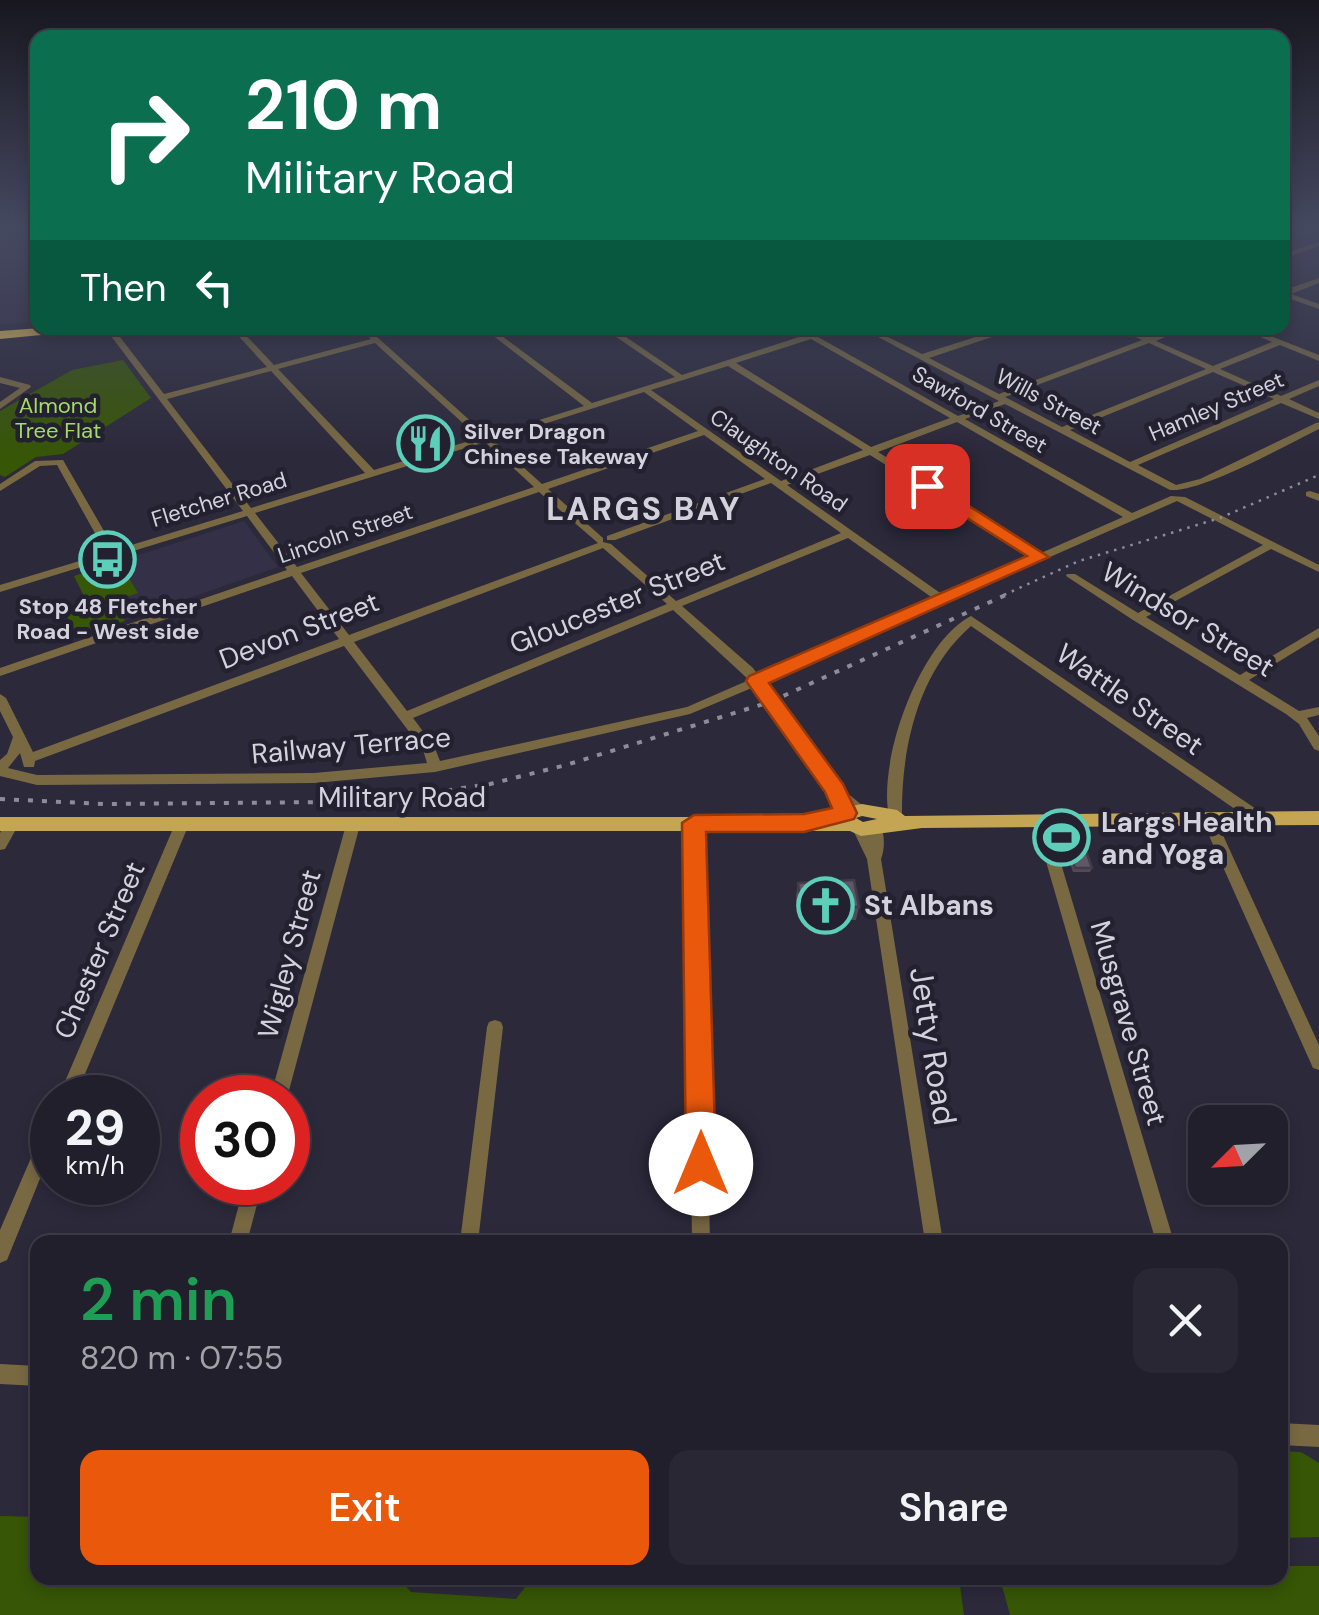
<!DOCTYPE html>
<meta charset="utf-8">
<style>
:root{--surface:#211f2c;--page:#292734;--text:#f1f3f6;--muted:#a2a2a9;--line:#3e3d48;--accent:#ea580c}
body{margin:0;font-family:"DM Sans",sans-serif;background:var(--page);color:var(--text);height:100vh;display:flex;flex-direction:column;font-size:38px;white-space:nowrap}
*{box-sizing:border-box;margin:0}
p{font-size:32px;color:var(--muted)}
.icon{flex:none;width:55px;height:55px;fill:none;stroke:currentColor;stroke-width:2;stroke-linecap:round;stroke-linejoin:round}
.map{position:relative;flex:1;overflow:hidden}
.panel{position:absolute;left:30px;top:1235px;width:1258px;height:350px;display:flex;flex-direction:column;background:var(--surface);border-radius:20px;box-shadow:0 5px 15px #0003,0 0 0 2px var(--line)}
.panel>*{flex:none}
.top-card{position:absolute;left:30px;top:30px;width:1260px;height:305px;border-radius:20px;box-shadow:0 5px 15px #0003,0 0 0 2px var(--line);background:#0b6e4f;color:#fff;overflow:hidden}
.needle{width:65px;rotate:246deg}
.fabs{position:absolute;left:1188px;top:1105px;display:grid;gap:20px}
.fabs a{display:grid;place-items:center;width:100px;height:100px;border-radius:20px;background:var(--surface);box-shadow:0 5px 15px #0003,0 0 0 2px var(--line);font-size:50px}
.speed{position:absolute;left:30px;top:1075px;display:flex;gap:20px;font-size:50px;font-weight:700;text-align:center}
.speed>*{display:grid;place-content:center;width:130px;height:130px;border-radius:50%;background:var(--surface);box-shadow:0 5px 15px #0003,0 0 0 2px var(--line);line-height:1}
.speed small{font-size:25px;font-weight:400}
.speed .limit{border:15px solid #d22;background:#fff;color:#111}
.pin{position:absolute;display:grid;place-items:center;width:85px;height:85px;color:#fff;margin:-42px;border-radius:20px;box-shadow:0 5px 15px #0006}
.me{position:absolute;width:110px;margin:-55px;rotate:0deg;stroke-linejoin:round;filter:drop-shadow(0 0 8px #0008)}
.turn{display:flex;align-items:center;gap:35px;height:210px;padding:0 50px;font-size:45px}
.turn .icon{width:130px;height:130px;stroke-width:2.5}
.turn b{display:block;font-size:70px;line-height:85px}
.then{display:flex;align-items:center;height:95px;padding:0 50px;background:#0003;gap:20px;font-size:38px}
.round{display:grid;place-items:center;flex:none;width:105px;height:105px;border-radius:20px;background:var(--page)}
.headline{display:flex;align-items:center;justify-content:space-between;height:170px;padding:0 50px}
h1{font-size:60px;font-weight:600;line-height:75px;color:#1e9e55}
.cta{display:flex;gap:20px;margin-top:auto;padding:20px 50px}
.cta a{flex:1;height:115px;border-radius:20px;background:var(--accent);color:#fff;font-size:40px;font-weight:600;line-height:115px;text-align:center}
.cta a+a{background:var(--page);color:var(--text)}
.map>svg:first-child{display:block}
.built{fill:#343048}
.green{fill:#375606}
.lines{fill:none;stroke-linecap:round;stroke-linejoin:round}
.minor{fill:#786943;fill-rule:evenodd}
.major{fill:#c4a553;fill-rule:evenodd}
.highway{fill:#e2bd57;fill-rule:evenodd}
.rail-far1{stroke:#8e8c9a;stroke-width:2.5;stroke-dasharray:2.5 6;stroke-linecap:butt}
.rail{stroke:#8e8c9a;stroke-width:4;stroke-dasharray:5 9;stroke-linecap:butt}
.wall{fill:#524a59}
.shaded-wall{fill:#423c49}
.building{fill:#5f5668;stroke:#423c49;stroke-width:2.5}
.route{fill:#ea580c;stroke:#983908;stroke-width:2.5}
.labels{text-anchor:middle;stroke-width:9;stroke-linejoin:round;paint-order:stroke}
.far-street-label{font-size:22px;fill:#d2d1dc;stroke:#232030}
.far-park-label{font-size:22px;fill:#a4db67;stroke:#232030}
.far-poi-label{font-size:22px;font-weight:bold;fill:#d2d1dc;stroke:#232030;text-anchor:start}
.street-label{font-size:28px;fill:#d2d1dc;stroke:#232030}
.poi-label{font-size:28px;font-weight:bold;fill:#d2d1dc;stroke:#232030;text-anchor:start}
.far-district-label{font-size:32px;font-weight:bold;letter-spacing:2.5px;fill:#d2d1dc;stroke:#232030}
.near-street-label{font-size:32px;fill:#d2d1dc;stroke:#232030}
</style>
<div class="map">
<svg width="1319" height="1615" viewBox="0 0 1319 1615">
<rect width="100%" height="100%" fill="#2c293b"/>
<g class="built">
<path d="M0,229H37V322L0,324Z"/>
<path d="M244,521L278,567L77,637L64,610L87,602L74,576Z"/>
</g>
<g class="green">
<path d="M123,360L151,398L63,454L36,457L5,477L0,475V411L72,370Z"/>
<path d="M119,562L138,593L114,601L125,621L77,637L64,610L87,602L74,576Z"/>
<path d="M1280,1451L1301,1452L1319,1463V1537L1280,1538Z"/>
<path d="M0,1516L37,1517L38,1578H398L411,1592L516,1599L532,1578H959L964,1615H0Z"/>
<path d="M1280,1566H1319V1615H1010L1000,1578H1280Z"/>
</g>
<g class="lines">
<g class="minor">
<path d="M1319,242V246L1282,259V254Z"/>
<path d="M1319,278V283L1291,294L1319,304V309L1282,296V291Z"/>
<path d="M105,328H113L164,394L267,367L231,328H239L274,365L371,339L359,328H367L485,434L477,436L375,343L278,369L374,470L482,437L492,439L542,484L698,431L644,392L500,438H494V434L584,406L483,328H491L592,403L675,377L603,328H612L620,333L641,328H652L651,330L626,337L682,375L808,334L831,328H842L841,330L818,337L958,416L999,401L861,328H870L922,354L1004,328H1014L1013,330L929,358L999,394L1142,340L1117,328H1127L1149,337L1176,328H1186L1156,341L1213,366L1272,342L1240,328H1250L1319,355V361L1280,345L1220,369L1281,396L1319,380V386L1289,399L1319,413V419L1281,403L1138,465L1176,485L1200,479L1316,423L1319,422V429C1286,445 1203,492 1170,490L1005,404L965,419L1132,513L1171,496L1185,497L1319,565V572L1271,549L1146,617L1240,675L1319,628V637L1249,680L1299,711L1319,707V715L1307,718L1319,736V751L1314,749L1299,724L1286,714L1133,620L1066,576L1067,574H1075L1138,613L1263,545L1177,501L764,683L840,787L863,806L865,810L858,815C825,799 777,719 754,687L690,714L435,772L314,783L37,785L0,776V760L7,754L13,737L0,711V694L6,698L33,752L339,639L292,576L0,676V668L287,570L247,516L0,592V585L106,553L57,465L40,466L0,491V484L35,461L63,460L115,550L243,511ZM811,339L950,418L871,447L736,363ZM1149,343L1206,369L1062,427L1005,397ZM728,366L863,450L781,481L651,390ZM271,371L365,473L251,508L167,399ZM1213,372L1274,399L1130,462L1070,430ZM957,422L1123,517L1041,553L878,452ZM704,435L765,479L607,536V540H615L771,483L841,533L676,601L611,544L603,542V538L548,489ZM485,442L534,487L297,567L255,513ZM870,455L1032,557L943,595L787,485ZM539,492L598,543L349,635L301,573ZM848,538L934,599L758,675L753,668L682,606ZM603,548L667,604L407,711L354,642ZM673,610L749,680L687,707L440,761L434,746L413,718ZM344,646L423,750L427,763L314,773L37,775L8,768L20,753L24,767H34L35,761Z"/>
<path d="M0,377L30,385L31,387L0,409V402L20,388L0,383Z"/>
<path d="M1310,491L1319,494V501L1306,496V492Z"/>
<path d="M971,616L1265,815L1267,819L1265,823H1255L971,626C918,672 901,748 902,817L900,821H890C875,766 919,642 971,616Z"/>
<path d="M1041,815L1048,820L1174,1242H1156L1034,820Z"/>
<path d="M1209,815L1216,820L1319,1045V1070L1313,1068L1202,820Z"/>
<path d="M694,818L701,823L710,1242H692L687,823Z"/>
<path d="M12,819L17,820L19,824L5,849L0,850V833L7,820Z"/>
<path d="M182,819L187,820L189,824L75,1098H58L175,824L177,820Z"/>
<path d="M353,820L358,821L360,825L287,1098H270L346,825L348,821Z"/>
<path d="M859,823L864,824L868,833L870,824H880C885,834 885,849 881,859L943,1242H925L867,859L852,828L854,824Z"/>
<path d="M495,1020L501,1022L503,1027L478,1242H460L487,1027L489,1022Z"/>
<path d="M52,1121V1149L7,1260L0,1263V1230L46,1123Z"/>
<path d="M245,1182H263L247,1242H229Z"/>
<path d="M0,1364L38,1366V1386L0,1384Z"/>
<path d="M1280,1423L1319,1425V1447L1280,1445Z"/>
</g>
<path class="major" d="M862,804L897,810L905,816L1319,811V825L922,828L861,836L850,831H0V817H838L840,808ZM862,816L877,819L863,822L856,818Z"/>
<path class="highway" d="M41,328H78L72,332L0,339V331Z"/>
<path class="rail-far1" d="M1004,595L1079,561L1220,518L1319,475"/>
<path class="rail" d="M0,799L104,804L328,802L410,796L490,784L566,765L770,702L1010,593"/>
</g>
<g class="wall">
<path d="M414,433L433,438L435,446L424,449L416,441Z"/>
<path d="M1061,829L1092,868L1090,872H1073L1060,833Z"/>
<path d="M798,883L859,907L856,920H837L836,914H798L796,896Z"/>
</g>
<path class="shaded-wall" d="M433,438L435,446L424,449L422,441Z"/>
<g class="building">
<path d="M425,430L433,438L422,441L414,433Z"/>
<path d="M1078,828L1092,868H1075L1061,829Z"/>
<path d="M854,880L859,907H840L839,901H800L798,883Z"/>
</g>
<linearGradient id="sky" x2="0" y2="1"><stop stop-color="#181720"/><stop offset="0.5" stop-color="#454960"/><stop offset="1" stop-color="#454960" stop-opacity="0"/></linearGradient>
<rect width="1319" height="455" fill="url(#sky)"/>
<path class="route" d="M921,483H933L1049,557L769,683L843,784L857,813L854,819L804,832H706L716,1164L711,1174L701,1178L690,1174L686,1164L682,823L694,815L804,814L832,808L825,792L746,681L749,676L1027,556L921,489Z"/>
<defs>
<symbol id="restaurant-ring" viewBox="-11 -11 22 22"><circle r="9.5" fill="#232030" stroke="#5dceb9" stroke-width="1.5"/><path d="M-5-6h1v4h1v-4h1v4h1v-4h1v5L-1.5 .5V6h-2V.5L-5-1ZM5-6V6H3V1.5H1.5Q1.5-4 5-6Z" fill="#5dceb9"/></symbol>
<symbol id="bus-ring" viewBox="-11 -11 22 22"><circle r="9.5" fill="#232030" stroke="#5dceb9" stroke-width="1.5"/><path d="M-5-6H5V4H4V6H2V4H-2V6H-4V4H-5ZM-3.5-4V0h7V-4ZM-3.5 1.2v1.5H-2V1.2ZM2 1.2v1.5H3.5V1.2Z" fill="#5dceb9"/></symbol>
<symbol id="stadium-ring" viewBox="-11 -11 22 22"><circle r="9.5" fill="#232030" stroke="#5dceb9" stroke-width="1.5"/><path d="M0-5a6.5 5 0 1 0 0 10a6.5 5 0 1 0 0-10ZM-3.5-1.8h7v3.6h-7Z" fill="#5dceb9"/></symbol>
<symbol id="church-ring" viewBox="-11 -11 22 22"><circle r="9.5" fill="#232030" stroke="#5dceb9" stroke-width="1.5"/><path d="M-1.2-6h2.4v3.5h3.3v2.4h-3.3V6h-2.4V-.1h-3.3v-2.4h3.3Z" fill="#5dceb9"/></symbol>
</defs>
<g fill-rule="evenodd">
<use href="#restaurant-ring" x="394" y="412" width="63" height="63"/>
<use href="#bus-ring" x="76" y="528" width="63" height="63"/>
<use href="#stadium-ring" x="1030" y="806" width="63" height="63"/>
<use href="#church-ring" x="794" y="874" width="63" height="63"/>
</g>
<g class="labels">
<g class="far-street-label">
<text transform="translate(1049 401) rotate(28)" y="8">Wills Street</text>
<text transform="translate(1216 406) rotate(-23)" y="8">Hamley Street</text>
<text transform="translate(980 409) rotate(30)" y="8">Sawford Street</text>
<text transform="translate(779 460) rotate(35)" y="8">Claughton Road</text>
<text transform="translate(219 499) rotate(-17)" y="8">Fletcher Road</text>
<text transform="translate(345 533) rotate(-19)" y="8">Lincoln Street</text>
</g>
<g class="far-park-label">
<text x="58" y="413">Almond<tspan x="58" dy="25">Tree Flat</tspan></text>
</g>
<g class="far-poi-label">
<text x="464" y="439">Silver Dragon<tspan x="464" dy="25">Chinese Takeway</tspan></text>
<text x="108" y="614" text-anchor="middle">Stop 48 Fletcher<tspan x="108" dy="25">Road - West side</tspan></text>
</g>
<g class="street-label">
<text transform="translate(617 602) rotate(-22)" y="10">Gloucester Street</text>
<text transform="translate(1188 619) rotate(31)" y="10">Windsor Street</text>
<text transform="translate(299 630) rotate(-21)" y="10">Devon Street</text>
<text transform="translate(1130 699) rotate(35)" y="10">Wattle Street</text>
<text transform="translate(351 745) rotate(-5)" y="10">Railway Terrace</text>
<text x="402" y="807">Military Road</text>
<text transform="translate(99 950) rotate(-67)" y="10">Chester Street</text>
<text transform="translate(289 954) rotate(-75)" y="10">Wigley Street</text>
<text transform="translate(1129 1023) rotate(74)" y="10">Musgrave Street</text>
</g>
<g class="poi-label">
<text x="1101" y="832">Largs Health<tspan x="1101" dy="32">and Yoga</tspan></text>
<text x="864" y="915">St Albans</text>
</g>
<g class="far-district-label">
<text x="644" y="520">LARGS BAY</text>
</g>
<g class="near-street-label">
<text transform="translate(933 1046) rotate(81)" y="11">Jetty Road</text>
</g>
</g>
</svg>
<div class="fabs">
<a><svg class="needle" viewBox="-14 -14 28 28"><path d="M0-13l5 13h-10z" fill="#e53935"/><path d="M0 13l5-13h-10z" fill="#a2a2a9"/></svg></a>
</div>
<div class="speed"><div>29<small>km/h</small></div><div class="limit">30</div></div>
<div class="pin" style="left:927px;top:486px;background:#d93025"><svg class="icon" aria-label="arrive" viewBox="0 0 24 24"><path d="M6 21V4h12l-3 4 3 4H6"/></svg></div>
<svg class="me" style="left:701px;top:1164px" viewBox="-20 -20 40 40"><circle r="19" fill="#fff"/><path d="M0-13L10 11 0 6-10 11z" fill="#ea580c"/></svg>
<div class="top-card">
<div class="turn"><svg class="icon" aria-label="right" viewBox="0 0 24 24"><path d="M7 20v-9h11M14 6l5 5-5 5"/></svg><div><b>210 m</b>Military Road</div></div>
<div class="then">Then<svg class="icon" aria-label="left" viewBox="0 0 24 24"><path d="M17 20v-9H6M10 6l-5 5 5 5"/></svg></div>
</div>
<section class="panel">
<div class="headline"><div><h1>2 min</h1><p>820 m · 07:55</p></div><a class="round"><svg class="icon" aria-label="close" viewBox="0 0 24 24"><path d="M6 6l12 12M18 6L6 18"/></svg></a></div>
<div class="cta"><a>Exit</a><a>Share</a></div>
</section>
</div>
